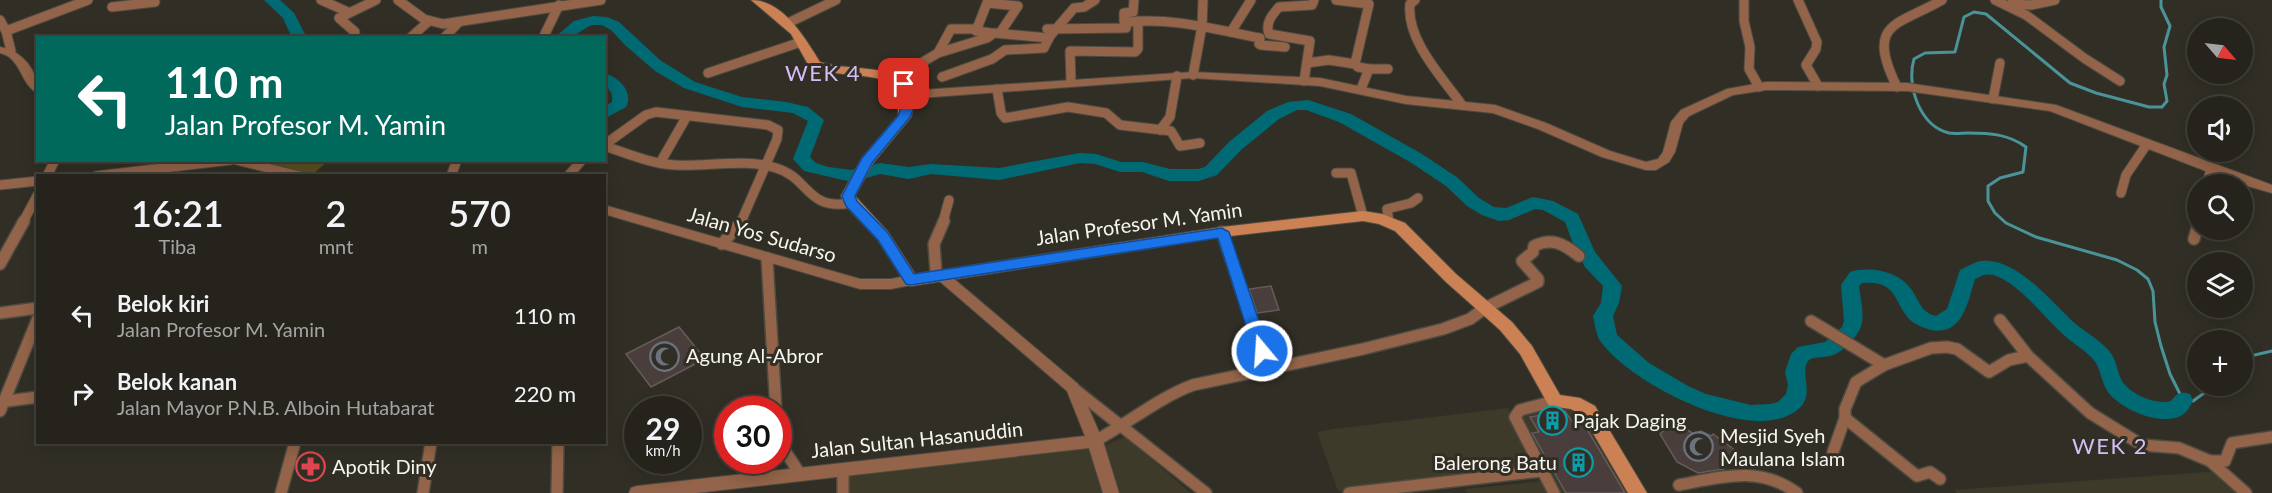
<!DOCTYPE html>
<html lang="id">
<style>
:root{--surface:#25231c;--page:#2d2b25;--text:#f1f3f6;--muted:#a3a4a3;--line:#42403b}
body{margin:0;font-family:Lato,sans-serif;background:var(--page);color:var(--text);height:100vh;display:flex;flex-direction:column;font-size:22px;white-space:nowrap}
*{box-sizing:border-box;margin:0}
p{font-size:20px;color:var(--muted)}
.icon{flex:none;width:33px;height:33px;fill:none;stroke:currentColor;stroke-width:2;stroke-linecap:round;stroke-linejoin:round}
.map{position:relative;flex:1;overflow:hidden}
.side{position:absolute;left:36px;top:174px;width:570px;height:270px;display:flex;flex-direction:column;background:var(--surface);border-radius:0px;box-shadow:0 3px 15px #0003,0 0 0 2px var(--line)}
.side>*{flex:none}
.banner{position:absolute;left:36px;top:36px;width:570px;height:126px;border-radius:0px;box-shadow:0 3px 15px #0003,0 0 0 2px var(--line);background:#00695c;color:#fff;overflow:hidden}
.needle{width:39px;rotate:118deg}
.controls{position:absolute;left:2187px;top:18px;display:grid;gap:12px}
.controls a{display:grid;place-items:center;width:66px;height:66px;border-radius:50%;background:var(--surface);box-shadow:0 3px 15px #0003,0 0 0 2px var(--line);font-size:30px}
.speed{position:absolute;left:624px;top:396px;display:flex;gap:12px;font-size:30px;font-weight:700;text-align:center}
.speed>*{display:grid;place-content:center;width:78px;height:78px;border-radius:50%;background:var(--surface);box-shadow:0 3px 15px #0003,0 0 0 2px var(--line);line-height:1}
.speed small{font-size:15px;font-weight:400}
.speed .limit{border:9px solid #d22;background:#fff;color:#111}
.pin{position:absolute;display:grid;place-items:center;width:51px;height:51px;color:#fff;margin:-26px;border-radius:12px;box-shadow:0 3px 9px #0006}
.me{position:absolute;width:66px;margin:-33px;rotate:342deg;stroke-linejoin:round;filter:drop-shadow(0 0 4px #0008)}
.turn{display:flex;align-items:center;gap:21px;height:126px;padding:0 30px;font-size:27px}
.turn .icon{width:78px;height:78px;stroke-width:2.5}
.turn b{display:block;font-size:42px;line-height:51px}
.eta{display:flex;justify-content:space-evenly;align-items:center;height:102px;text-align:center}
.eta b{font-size:36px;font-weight:600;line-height:42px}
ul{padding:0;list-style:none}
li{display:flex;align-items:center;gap:18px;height:78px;padding:0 30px}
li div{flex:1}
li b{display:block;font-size:22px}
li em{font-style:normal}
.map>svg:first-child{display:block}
.built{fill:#3d3a2a}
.green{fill:#5a5022}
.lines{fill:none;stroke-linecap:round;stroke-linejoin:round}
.stream{stroke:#4a9499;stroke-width:3}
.river{fill:#006a74;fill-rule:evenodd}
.building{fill:#4a3e3c;stroke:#675a59;stroke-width:1.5}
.minor-far1-casing{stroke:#4d4b41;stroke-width:11}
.minor-casing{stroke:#4d4b41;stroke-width:14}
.tertiary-casing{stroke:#4d4b41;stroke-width:2}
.secondary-casing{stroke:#4d4b41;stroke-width:2}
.minor-far1{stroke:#936449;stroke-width:9}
.minor{stroke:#936449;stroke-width:11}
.tertiary{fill:#936449;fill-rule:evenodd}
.secondary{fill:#cb8154;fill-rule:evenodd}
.route{fill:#1a73e8;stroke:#114b97;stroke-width:1.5}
.labels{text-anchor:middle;stroke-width:6;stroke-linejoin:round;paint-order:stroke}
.street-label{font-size:20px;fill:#f6f5ee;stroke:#312f25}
.poi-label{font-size:20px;fill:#f6f5ee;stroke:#312f25;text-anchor:start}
.quarter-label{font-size:22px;letter-spacing:1.5px;fill:#d3bef6;stroke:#312f25}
</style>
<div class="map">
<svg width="2272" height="493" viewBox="0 0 2272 493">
<rect width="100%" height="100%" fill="#312f25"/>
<g class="built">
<path d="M1569,405L1579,409L1634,493H1560L1520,423V414Z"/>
<path d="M1508,408L1534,465L1338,491L1317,432L1334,429Z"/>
<path d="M1125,437L1191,493H1120L1105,445Z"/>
<path d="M1087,445L1106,493H847V473Z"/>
<path d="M2221,471L2245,493H1957L1954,490Z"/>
<path d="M1542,481L1549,493H1467L1465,489Z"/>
</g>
<path class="green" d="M277,161H328L313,174L271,166Z"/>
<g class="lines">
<g class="stream">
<path d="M2161,0V7L2170,26L2164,47L2167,75L2164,84L2167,101L2162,107H2149L2096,93L2070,83L1986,14L1974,12L1964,17L1955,52L1925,53L1914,59C1906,86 1920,126 1949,133C1955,134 1962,133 1968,133C1990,133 2008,134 2026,147L2023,172L2000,178L1988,186V201L1995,213L2006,223L2036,237L2117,260L2137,270L2148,279L2153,291L2155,322L2161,346L2170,374L2183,400L2193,401L2214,386"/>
<path d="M2242,358L2272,351"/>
</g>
<g class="river">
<path d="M264,0H280L294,13L307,38H292L283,18Z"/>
<path d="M593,16L607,17L619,22L660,60L695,82L742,97L786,102L808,107L824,120L810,157L816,163L828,167L852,170L880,163L909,167L931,164L999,168L1080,153L1096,154L1121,162H1143L1170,169H1198L1205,167L1229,142L1267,111L1288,102L1308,100L1351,114L1422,154L1458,178L1479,198L1494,207L1506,208L1533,197L1553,201L1578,214L1595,252L1622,286L1619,303L1613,316L1617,335L1649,363L1688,386L1706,394L1751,405L1770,404L1778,402L1786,394L1788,385L1785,372L1791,354L1798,347L1825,342L1842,327L1844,321L1841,285L1850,272C1871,266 1898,271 1911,289C1919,300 1921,313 1936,316L1947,309L1960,270C1967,267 1974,262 1981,261C2015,257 2049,299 2071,320C2083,331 2099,339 2110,352C2117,361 2117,372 2122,381C2131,395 2156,405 2171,401C2177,393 2181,391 2190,394L2193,400C2191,404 2189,409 2186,412C2167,430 2121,410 2108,392C2101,382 2101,368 2093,359C2085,350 2074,344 2065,336C2045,319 2021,285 1996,276C1987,273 1983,275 1975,279C1968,301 1963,336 1931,330C1924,328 1916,325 1910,320C1892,301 1899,281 1862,283L1859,286C1862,311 1869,326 1848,344C1842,350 1837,355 1829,356C1823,358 1812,356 1808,361C1798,376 1820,398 1791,414C1743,441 1631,383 1601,342C1596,336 1595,324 1593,316L1601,303L1603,286L1585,267L1575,249L1565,222L1543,210L1535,209L1509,220L1499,221L1482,215L1467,206L1446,186L1410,162L1339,122L1306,110H1297L1279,119L1241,150L1217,175L1199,181H1169L1142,172H1120L1095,164L1080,163L999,180L931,174L909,179L880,174L852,182L804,171L793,159L808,121L793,113L742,107L684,88L655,71L625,45L611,30L602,25H591L570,38H554L574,21Z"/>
<path d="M604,73C619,77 634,92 626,107L604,119V107L612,102C613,94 611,90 604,85Z"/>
</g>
</g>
<g class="building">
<path d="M1271,286L1279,310L1257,313L1249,289Z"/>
<path d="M679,327L705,359L651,387L626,354Z"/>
<path d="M1565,411L1575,426L1584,424L1625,493H1566L1532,433L1539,432L1530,417Z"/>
<path d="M1674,422L1694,434L1701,431L1711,436L1713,434L1736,451L1724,469L1698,473L1677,462L1660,434Z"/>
</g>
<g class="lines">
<defs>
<g id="minor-far1">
<path d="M321,0L348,12"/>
<path d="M398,0L424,19L443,24L601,0"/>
<path d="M1336,0L1369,4L1355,64L1358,67L1369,69L1361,89"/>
<path d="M1415,0L1410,4C1406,40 1442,77 1462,105"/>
<path d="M1744,0V21L1750,47L1749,69L1759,87"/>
<path d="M1798,0L1817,42L1816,49L1806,65L1818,86"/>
<path d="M1995,0L2026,15L2084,58L2120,81"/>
<path d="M2011,4L2031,5L2055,0"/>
<path d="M112,7L155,2"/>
<path d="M0,20L6,31L11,51"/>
<path d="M1128,22L1124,21V13L1133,12L1134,0"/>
<path d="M788,23L836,0"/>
<path d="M1047,29L1126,28L1128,22C1172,17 1217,30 1260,38L1259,44L1261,45L1285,47"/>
<path d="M6,31L88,0"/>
<path d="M355,32L339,18L376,0"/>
<path d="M1231,32L1251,0"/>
<path d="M991,33L976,31L987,3L1018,6L1000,33"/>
<path d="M410,38L429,21"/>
<path d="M444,38L459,22"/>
<path d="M543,38L559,5"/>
<path d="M938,53L951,29H976"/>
<path d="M1307,63L1329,60L1355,64"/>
<path d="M1369,69H1388"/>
<path d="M708,73L801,42"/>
<path d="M1193,75L1202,26L1203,0"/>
<path d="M942,77L992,59L1005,50L1044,48L1050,36L1074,8L1084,7L1095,0"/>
<path d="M896,78L938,53L987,38L994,33L1049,38"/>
<path d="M1304,81L1310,41L1269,34C1265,23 1272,15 1279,7L1312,5L1314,0"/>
<path d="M1071,82L1070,51L1135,52L1138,49V21"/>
<path d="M1897,87C1865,22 1897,26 1942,0"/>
<path d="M997,89L1001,113L1005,118L1068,107L1106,113L1120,125L1171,131L1180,146L1200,143"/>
<path d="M1993,99L2000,63"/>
<path d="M1160,130L1170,117L1177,76"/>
<path d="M604,145L646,115L656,112L768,125L778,130L777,139L741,222"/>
<path d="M604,146C627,153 651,164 675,165C707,167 745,158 776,168C810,178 806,211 851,203"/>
<path d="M660,163L687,116"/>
<path d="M1336,173H1351L1363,216"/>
<path d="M47,176L55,160"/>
<path d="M96,176L231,160"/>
<path d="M451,176L457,160"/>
<path d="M568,176L582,160"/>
<path d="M2207,184L2211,168"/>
<path d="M0,185L38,181"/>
<path d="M2121,193L2126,175L2147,144"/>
<path d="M23,222L38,194"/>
<path d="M943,222L949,200"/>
<path d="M1389,222L1387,209L1411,203L1418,198"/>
</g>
<g id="minor">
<path d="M1222,232L1267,368"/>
<path d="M2194,239L2198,225"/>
<path d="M722,244L742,221"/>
<path d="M767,258L776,410"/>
<path d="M0,264L24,221"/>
<path d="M942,276L936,272L934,244L944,221"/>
<path d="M0,313L38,308"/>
<path d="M2000,320L2028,356L2090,413L2142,445L2179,448L2210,461L2246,493"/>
<path d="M1811,321L1884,365"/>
<path d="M1073,388L1206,493"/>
<path d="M0,402L38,397"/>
<path d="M0,411L38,318"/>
<path d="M1845,418L1917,476L1930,472L1940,479"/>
<path d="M778,428L785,451L800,474"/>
<path d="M1095,441C1127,424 1160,397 1193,385L1363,349L1443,329L1470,319L1485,308L1538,282V279L1522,261L1533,252L1534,246C1552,237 1564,244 1579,256"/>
<path d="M1833,452L1845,418V409L1856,382L1884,365L1931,348L1947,347L1957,349L1989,372L2009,360L2028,356"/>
<path d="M2210,461H2225L2232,443L2272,437"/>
<path d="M843,470V493"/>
<path d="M1679,485C1722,477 1759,465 1797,493"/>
<path d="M281,493L295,442"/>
<path d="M423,493L431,442"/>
<path d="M557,493L558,442"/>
<path d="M1349,493L1542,471"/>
<path d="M1554,493L1515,417L1520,410L1555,401"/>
</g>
<g id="tertiary">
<path d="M0,47C23,51 38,71 38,93C20,85 22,58 0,53Z"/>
<path d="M1193,72L1320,78L1406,96L1495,105L1546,123L1610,151L1646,162L1658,159L1663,152L1671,122L1681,110L1727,89L1766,82L1907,83L2056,105L2272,185V193L2237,183L2050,111L1907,91L1766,90L1733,95L1689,116L1683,123L1675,152L1669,162L1656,170H1646L1602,157L1538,129L1493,113L1406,104L1320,86L1193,78L906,99L900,95L906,91Z"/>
<path d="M228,160H253L306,173L308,176H282L230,163Z"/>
<path d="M604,205L860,279H891L911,275L918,280L916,284L891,289H860L604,214Z"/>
<path d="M942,271L947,273L1078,384L1103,441L1119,493H1103L1089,448L696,493H629L631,488L637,486L1085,436L1067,391L937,279L935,276L937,273Z"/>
</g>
<path id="secondary" d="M751,0C783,0 805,38 820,62C845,71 893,64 910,84L913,110L911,117L873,163L855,196L888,232L915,274L1222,227L1363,211L1382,214L1405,223L1456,274L1512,322L1532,346L1560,395L1580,398L1595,406L1647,493H1628L1583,416L1571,409L1549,406L1520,354L1500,330L1446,282L1395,231L1379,224L1363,221L1222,237L911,286L906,284L878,240L846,206L841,196L862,158L898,116V86C875,72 837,77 810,68L791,34Z"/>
</defs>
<use href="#minor-far1" class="minor-far1-casing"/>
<use href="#minor" class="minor-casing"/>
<use href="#tertiary" class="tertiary-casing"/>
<use href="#secondary" class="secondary-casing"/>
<use href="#minor-far1" class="minor-far1"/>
<use href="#minor" class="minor"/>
<use href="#tertiary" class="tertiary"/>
<use href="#secondary" class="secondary"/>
</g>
<path class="route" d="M904,80L910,84L913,110L910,117L872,163L855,196L857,201L888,233L914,274L1222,228L1229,232L1269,351L1267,355H1257L1254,351L1218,238L911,285L906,284L878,240L846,206L842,196L862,158L898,116L900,110L898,84Z"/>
<defs>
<symbol id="mosque-ring" viewBox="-11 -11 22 22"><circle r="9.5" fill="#312f25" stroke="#6b7280" stroke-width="1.5"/><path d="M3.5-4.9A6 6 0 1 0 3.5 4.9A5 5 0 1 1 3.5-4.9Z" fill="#6b7280"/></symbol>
<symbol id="building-ring" viewBox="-11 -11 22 22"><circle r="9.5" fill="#312f25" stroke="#0f9aa8" stroke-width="1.5"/><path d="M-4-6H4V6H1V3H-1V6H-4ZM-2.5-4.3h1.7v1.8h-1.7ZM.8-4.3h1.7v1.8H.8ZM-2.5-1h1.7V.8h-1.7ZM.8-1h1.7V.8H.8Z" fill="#0f9aa8"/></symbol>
<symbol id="pharmacy-ring" viewBox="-11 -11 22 22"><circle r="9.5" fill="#312f25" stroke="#e0444e" stroke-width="1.5"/><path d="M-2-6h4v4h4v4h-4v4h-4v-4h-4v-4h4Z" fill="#e0444e"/></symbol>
</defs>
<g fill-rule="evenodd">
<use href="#mosque-ring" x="648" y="340" width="33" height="33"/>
<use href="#building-ring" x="1536" y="404" width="33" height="33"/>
<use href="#mosque-ring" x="1682" y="430" width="33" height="33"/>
<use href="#building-ring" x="1562" y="446" width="33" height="33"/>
<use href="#pharmacy-ring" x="294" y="450" width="33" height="33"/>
</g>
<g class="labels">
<g class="street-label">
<text transform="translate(1139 224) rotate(-8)" y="7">Jalan Profesor M. Yamin</text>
<text transform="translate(762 235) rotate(16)" y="7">Jalan Yos Sudarso</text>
<text transform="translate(917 440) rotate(-6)" y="7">Jalan Sultan Hasanuddin</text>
</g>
<g class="poi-label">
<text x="686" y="363">Agung Al-Abror</text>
<text x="1573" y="428">Pajak Daging</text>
<text x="1720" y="443">Mesjid Syeh<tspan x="1720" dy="23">Maulana Islam</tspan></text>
<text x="1557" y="470" text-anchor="end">Balerong Batu</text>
<text x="332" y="474">Apotik Diny</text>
</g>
<g class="quarter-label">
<text x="823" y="81">WEK 4</text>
<text x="2110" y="454">WEK 2</text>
</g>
</g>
</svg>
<div class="controls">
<a><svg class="needle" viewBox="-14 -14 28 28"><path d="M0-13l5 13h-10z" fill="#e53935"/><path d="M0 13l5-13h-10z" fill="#a3a4a3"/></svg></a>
<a><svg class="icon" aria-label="sound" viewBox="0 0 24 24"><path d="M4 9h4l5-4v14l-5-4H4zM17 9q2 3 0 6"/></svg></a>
<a><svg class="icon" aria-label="search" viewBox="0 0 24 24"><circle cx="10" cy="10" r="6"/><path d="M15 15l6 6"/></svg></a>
<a><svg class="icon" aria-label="layers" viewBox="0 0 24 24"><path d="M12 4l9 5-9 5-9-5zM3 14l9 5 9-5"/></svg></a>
<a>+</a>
</div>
<div class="speed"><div>29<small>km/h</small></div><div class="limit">30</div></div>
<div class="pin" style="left:904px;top:84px;background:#d93025"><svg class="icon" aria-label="arrive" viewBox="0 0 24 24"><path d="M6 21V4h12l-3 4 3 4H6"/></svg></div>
<svg class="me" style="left:1262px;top:351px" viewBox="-20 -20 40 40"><circle r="17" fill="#1a73e8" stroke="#fff" stroke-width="3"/><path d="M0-11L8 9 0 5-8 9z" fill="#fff"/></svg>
<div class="banner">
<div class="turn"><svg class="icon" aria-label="left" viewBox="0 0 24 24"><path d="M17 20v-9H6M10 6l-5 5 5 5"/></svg><div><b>110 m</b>Jalan Profesor M. Yamin</div></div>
</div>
<section class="side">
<div class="eta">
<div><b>16:21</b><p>Tiba</p></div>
<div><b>2</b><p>mnt</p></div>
<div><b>570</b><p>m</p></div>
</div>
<ul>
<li><svg class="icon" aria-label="left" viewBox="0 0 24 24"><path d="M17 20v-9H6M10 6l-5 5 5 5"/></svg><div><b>Belok kiri</b><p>Jalan Profesor M. Yamin</p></div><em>110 m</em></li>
<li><svg class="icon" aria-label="right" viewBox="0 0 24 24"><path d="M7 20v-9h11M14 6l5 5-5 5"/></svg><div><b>Belok kanan</b><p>Jalan Mayor P.N.B. Alboin Hutabarat</p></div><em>220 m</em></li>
</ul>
</section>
</div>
